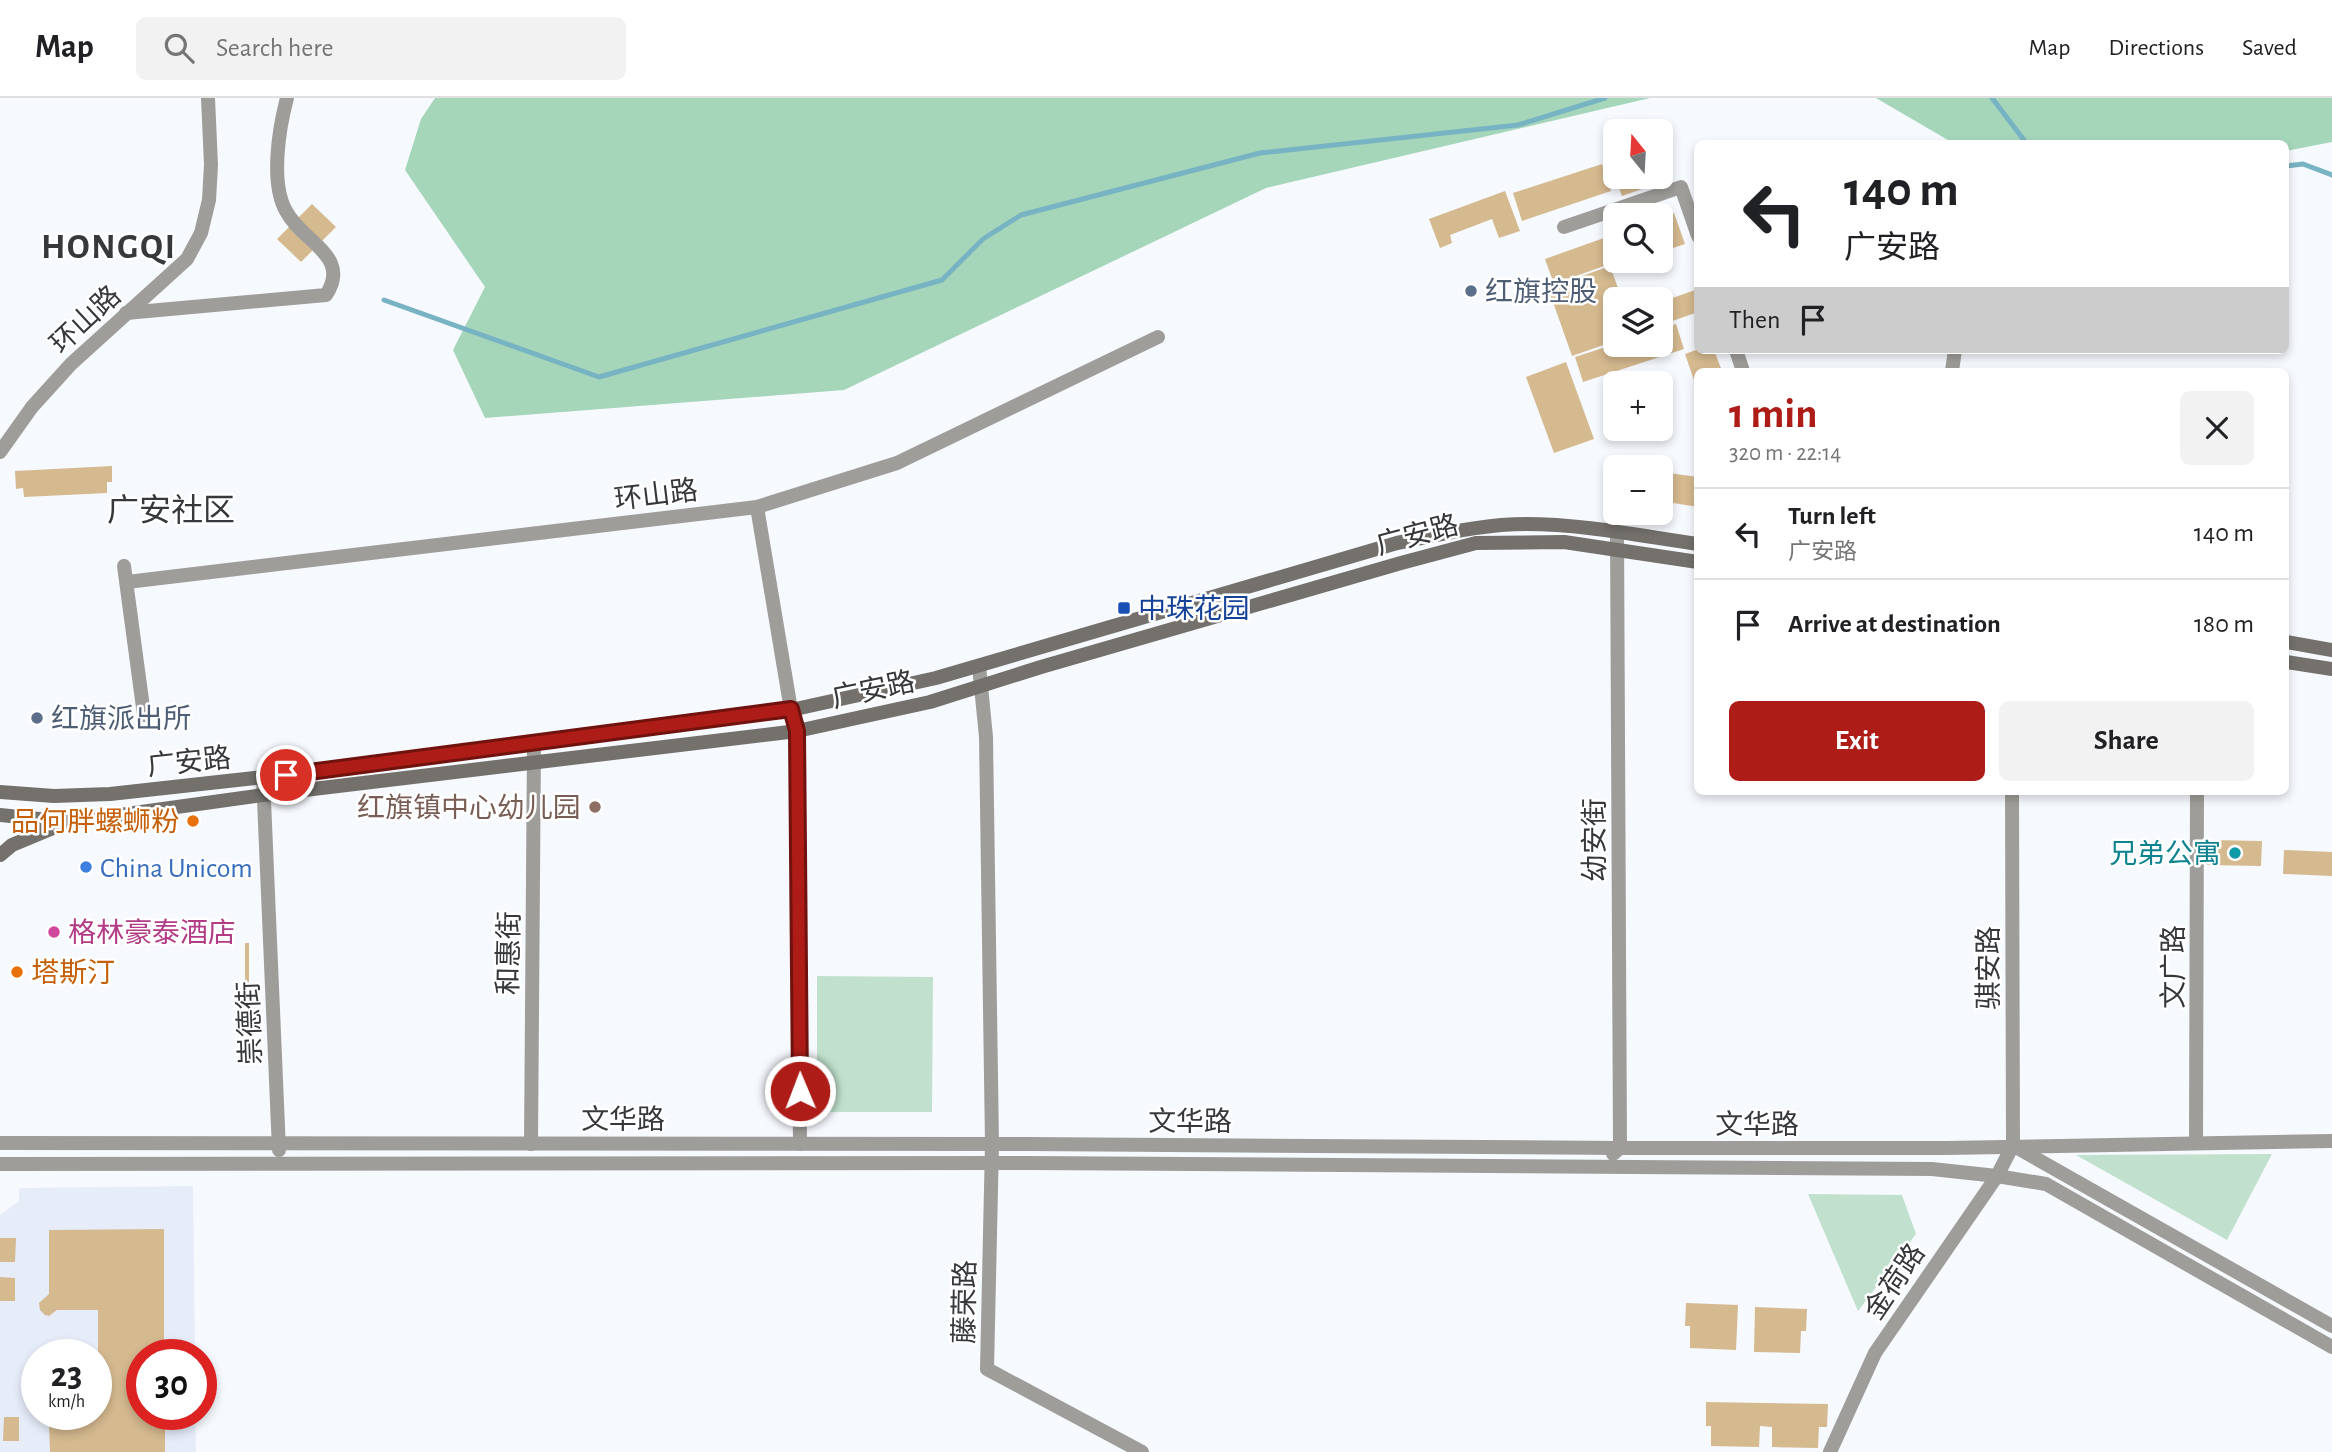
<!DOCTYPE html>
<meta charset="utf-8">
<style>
:root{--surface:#fff;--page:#f2f2f2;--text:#202124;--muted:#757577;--line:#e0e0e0;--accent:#ad1c16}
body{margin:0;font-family:"Alegreya Sans","Noto Sans SC",sans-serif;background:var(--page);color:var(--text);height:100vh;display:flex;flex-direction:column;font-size:26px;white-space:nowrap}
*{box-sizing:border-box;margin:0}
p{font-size:23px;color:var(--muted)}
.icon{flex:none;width:38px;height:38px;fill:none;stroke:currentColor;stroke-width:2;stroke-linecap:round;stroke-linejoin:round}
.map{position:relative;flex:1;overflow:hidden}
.panel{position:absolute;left:1694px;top:270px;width:595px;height:427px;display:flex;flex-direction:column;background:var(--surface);border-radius:10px;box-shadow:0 4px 10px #0003}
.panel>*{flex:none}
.guide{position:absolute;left:1694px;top:42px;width:595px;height:214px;border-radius:10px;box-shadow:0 4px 10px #0003;background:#fff;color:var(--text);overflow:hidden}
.needle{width:46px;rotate:342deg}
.tools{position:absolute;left:1603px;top:21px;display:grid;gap:14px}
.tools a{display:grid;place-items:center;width:70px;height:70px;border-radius:10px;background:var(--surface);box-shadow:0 4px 10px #0003;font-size:35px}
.speed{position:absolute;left:21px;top:1241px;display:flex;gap:14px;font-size:35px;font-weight:700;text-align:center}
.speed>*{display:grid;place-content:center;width:91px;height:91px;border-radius:50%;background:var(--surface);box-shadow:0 4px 10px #0003;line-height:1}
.speed small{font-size:18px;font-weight:400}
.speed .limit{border:10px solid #d22;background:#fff;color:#111}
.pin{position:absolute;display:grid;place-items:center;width:60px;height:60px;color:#fff;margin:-30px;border:4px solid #fff;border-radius:50%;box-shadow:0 2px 7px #0007}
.me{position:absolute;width:77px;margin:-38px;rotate:359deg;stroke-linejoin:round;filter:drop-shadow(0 0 5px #0008)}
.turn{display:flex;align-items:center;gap:24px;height:147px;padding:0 35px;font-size:32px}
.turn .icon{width:91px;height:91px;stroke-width:2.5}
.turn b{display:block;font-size:49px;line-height:60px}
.then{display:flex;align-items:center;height:66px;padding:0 35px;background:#0003;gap:14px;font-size:26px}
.round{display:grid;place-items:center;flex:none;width:74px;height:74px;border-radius:10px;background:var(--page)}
.overview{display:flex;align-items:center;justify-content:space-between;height:119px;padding:0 35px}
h1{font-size:42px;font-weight:700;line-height:52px;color:var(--accent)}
.cta{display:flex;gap:14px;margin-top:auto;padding:14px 35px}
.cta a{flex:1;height:80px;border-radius:10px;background:var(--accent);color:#fff;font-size:28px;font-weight:700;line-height:80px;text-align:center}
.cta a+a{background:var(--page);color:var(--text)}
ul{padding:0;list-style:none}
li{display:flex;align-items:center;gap:21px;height:91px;padding:0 35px;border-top:2px solid var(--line)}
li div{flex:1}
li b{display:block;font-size:26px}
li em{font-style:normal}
header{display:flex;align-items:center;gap:42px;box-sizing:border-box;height:98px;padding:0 35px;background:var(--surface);border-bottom:2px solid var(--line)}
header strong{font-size:33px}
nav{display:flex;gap:38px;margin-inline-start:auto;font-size:24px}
.search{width:490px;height:63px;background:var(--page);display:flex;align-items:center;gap:18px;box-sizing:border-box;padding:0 24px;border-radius:10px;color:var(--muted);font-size:26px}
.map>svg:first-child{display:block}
.built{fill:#e6edf9;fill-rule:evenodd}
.green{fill:#c1e1ce}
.forest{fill:#a5d6ba}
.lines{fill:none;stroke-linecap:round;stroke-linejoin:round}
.stream{stroke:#78b3c3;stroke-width:5}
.building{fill:#d5b98f}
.street{stroke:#9f9d99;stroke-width:14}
.secondary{stroke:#74716c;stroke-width:14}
.route-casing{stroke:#70120e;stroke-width:18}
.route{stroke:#ad1c16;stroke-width:12}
.service-dot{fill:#5c6f8a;stroke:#fff;stroke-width:2.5}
.transit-dot{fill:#1a4fb4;stroke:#fff;stroke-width:2.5}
.education-dot{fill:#8d6e63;stroke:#fff;stroke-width:2.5}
.food-dot{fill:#e8710a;stroke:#fff;stroke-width:2.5}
.culture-dot{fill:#0f9aa8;stroke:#fff;stroke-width:2.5}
.shop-dot{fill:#3f7fe0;stroke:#fff;stroke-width:2.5}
.hotel-dot{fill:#d1479c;stroke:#fff;stroke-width:2.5}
.labels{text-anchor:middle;stroke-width:5;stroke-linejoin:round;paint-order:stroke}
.service-label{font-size:28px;fill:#4e5e75;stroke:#fff;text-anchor:start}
.street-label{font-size:28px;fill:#36383c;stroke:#fff}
.transit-label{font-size:28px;fill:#164399;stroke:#fff;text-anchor:start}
.education-label{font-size:28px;fill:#785e54;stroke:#fff;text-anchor:end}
.food-label{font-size:28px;fill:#c56008;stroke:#fff;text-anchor:end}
.culture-label{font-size:28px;fill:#0d838f;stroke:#fff;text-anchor:end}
.shop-label{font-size:28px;fill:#366cbe;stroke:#fff;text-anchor:start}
.hotel-label{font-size:28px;fill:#b23c85;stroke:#fff;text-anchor:start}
.quarter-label{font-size:32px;fill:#36383c;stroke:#fff}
.district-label{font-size:35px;font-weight:bold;letter-spacing:2px;fill:#36383c;stroke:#fff}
</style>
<header>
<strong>Map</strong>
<div class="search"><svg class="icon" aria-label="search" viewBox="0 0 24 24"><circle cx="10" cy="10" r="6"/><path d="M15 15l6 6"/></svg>Search here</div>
<nav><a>Map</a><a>Directions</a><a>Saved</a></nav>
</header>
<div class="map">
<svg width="2332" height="1354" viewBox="0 0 2332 1354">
<rect width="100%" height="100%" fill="#f6f9fe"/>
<path class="built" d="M193,1088L195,1256H142V1316H195L196,1354H0V1117L19,1103V1090ZM37,1256H96V1316H37Z"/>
<g class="green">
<path d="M817,878L933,879L932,1014H817Z"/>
<path d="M2272,1056L2227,1142L2076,1057Z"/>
<path d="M1808,1096L1902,1097L1916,1136L1858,1213Z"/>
</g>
<g class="forest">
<path d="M435,0H1650L1266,90L844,292L485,320L453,252L485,189L405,72L421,21Z"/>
<path d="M1876,0H2332V44L2286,53V46L1953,45Z"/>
</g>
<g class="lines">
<g class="stream">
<path d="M1992,0L2027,46"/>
<path d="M2286,68L2303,66L2332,77"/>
<path d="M384,202L599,279L942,182L983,141L1021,117L1260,55L1518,27L1605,0"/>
</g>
</g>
<g class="building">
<path d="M1661,62L1668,82L1622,98L1610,66L1615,64V79H1661Z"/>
<path d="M1602,66L1611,93L1522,123L1513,95Z"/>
<path d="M1505,93L1520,133L1499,140L1492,121L1450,137L1452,145L1440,150L1429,121Z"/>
<path d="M312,106L336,129L301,164L277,141Z"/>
<path d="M1674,115L1685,146L1661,154V120Z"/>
<path d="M1615,136V164L1554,186L1545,161Z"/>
<path d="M1610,168L1622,201H1615V243L1572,258L1548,190Z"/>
<path d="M1698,191V214L1661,227V204Z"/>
<path d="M1676,226L1684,251L1583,284L1575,259L1615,246L1661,247V231Z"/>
<path d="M1696,252H1714L1722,273H1698L1697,291L1685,256Z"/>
<path d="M1566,264L1594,341L1554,355L1526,279Z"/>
<path d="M112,368V384H107V395L24,399L23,390L16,391L15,373Z"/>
<path d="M1661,374L1698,379V409L1661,403Z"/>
<path d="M2208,742L2262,743L2261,768L2207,767Z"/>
<path d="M2284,752L2332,754V778L2283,776Z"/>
<rect x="245" y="845" width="4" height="45"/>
<path d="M164,1131V1256H142V1316H165V1354H50L49,1327L43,1324L41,1316H96L98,1313V1212H57L49,1218L45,1217L40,1212L39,1205L49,1196V1132Z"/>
<path d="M0,1140H16L15,1164H0Z"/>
<path d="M0,1179L15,1180V1203H0Z"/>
<path d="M1686,1205L1738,1207L1736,1252L1690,1250V1228H1685Z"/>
<path d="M1755,1209L1807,1211L1806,1233H1801L1800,1255L1754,1254Z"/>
<path d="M1706,1304L1828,1306L1827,1329H1819L1818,1350L1772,1349V1329L1760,1328L1759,1349L1711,1348V1328H1706Z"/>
<path d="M4,1319H19V1343H3Z"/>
</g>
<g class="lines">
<g class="street">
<path d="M1564,129L1681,89L1698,138"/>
<path d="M126,215L326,197C352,158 302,144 286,113C270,85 279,30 287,0"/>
<path d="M1736,252L1743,273"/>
<path d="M1952,273L1955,252"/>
<path d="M0,354L32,309L71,266L187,161L201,135L209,102L211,67L208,0"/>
<path d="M757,409L791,612L797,633L800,1046"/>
<path d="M124,468L144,617"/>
<path d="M127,484L757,409L897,365L1158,239"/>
<path d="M979,568L986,639L992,1046L987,1271L1142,1354"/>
<path d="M263,679L279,1052"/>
<path d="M0,1045L1028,1046L1620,1050H1946L2332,1043"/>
<path d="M2196,1045L2197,693"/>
<path d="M531,1046L534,646"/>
<path d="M2014,1048L2332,1228"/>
<path d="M1613,1056L1620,1050L1617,434"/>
<path d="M0,1066L1027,1065L1932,1071L1997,1078L2046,1086L2332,1249"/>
<path d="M1830,1354L1875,1255L1997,1078L2013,1047L2012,693"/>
</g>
<g class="secondary">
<path d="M2286,544L2332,552"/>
<path d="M2286,564L2332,571"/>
<path d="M0,694L54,698L110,696L355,669L791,612L936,580L1397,445C1439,437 1482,426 1526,426C1583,426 1641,438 1698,446"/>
<path d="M0,717L69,724L263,697L797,633L930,604L1041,569L1401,465L1476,445L1564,444L1698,464"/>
<path d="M0,757L12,747L65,725"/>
</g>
</g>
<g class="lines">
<defs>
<path id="route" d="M286,677L791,611L797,633L800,993"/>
</defs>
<use href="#route" class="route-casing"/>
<use href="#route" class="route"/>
</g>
<g class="service-dot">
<circle cx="1471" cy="193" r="7"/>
<circle cx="37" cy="620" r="7"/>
</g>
<rect class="transit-dot" x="1117" y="503" width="14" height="14" rx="3.5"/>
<circle class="education-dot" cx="595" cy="709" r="7"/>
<g class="food-dot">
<circle cx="193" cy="723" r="7"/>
<circle cx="17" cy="874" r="7"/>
</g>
<circle class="culture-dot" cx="2235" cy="755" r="7"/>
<circle class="shop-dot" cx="86" cy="769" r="7"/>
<circle class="hotel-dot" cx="54" cy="834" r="7"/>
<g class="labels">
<g class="service-label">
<text x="1485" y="203">红旗控股</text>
<text x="51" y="630">红旗派出所</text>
</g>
<g class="street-label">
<text transform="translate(85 221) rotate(-43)" y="10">环山路</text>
<text transform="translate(656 396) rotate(-7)" y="10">环山路</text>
<text transform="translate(1417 436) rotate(-15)" y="10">广安路</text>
<text transform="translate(873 591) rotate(-12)" y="10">广安路</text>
<text transform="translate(189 663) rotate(-6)" y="10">广安路</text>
<text transform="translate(1594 742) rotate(-90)" y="10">幼安街</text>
<text transform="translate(508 855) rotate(-89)" y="10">和惠街</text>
<text transform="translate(2173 869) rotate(-90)" y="10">文广路</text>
<text transform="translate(1988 870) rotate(-90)" y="10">骐安路</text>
<text transform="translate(249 925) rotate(-92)" y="10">崇德街</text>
<text x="623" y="1031">文华路</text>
<text x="1190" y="1033">文华路</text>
<text x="1757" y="1036">文华路</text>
<text transform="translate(1894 1183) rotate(-56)" y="10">金荷路</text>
<text transform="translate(964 1204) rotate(-89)" y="10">藤荣路</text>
</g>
<g class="transit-label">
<text x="1138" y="520">中珠花园</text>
</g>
<g class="education-label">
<text x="581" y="719">红旗镇中心幼儿园</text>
</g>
<g class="food-label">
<text x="179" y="733">品何胖螺蛳粉</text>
<text x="31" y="884" text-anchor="start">塔斯汀</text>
</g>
<g class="culture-label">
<text x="2221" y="765">兄弟公寓</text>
</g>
<g class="shop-label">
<text x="100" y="779">China Unicom</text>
</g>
<g class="hotel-label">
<text x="68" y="844">格林豪泰酒店</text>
</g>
<g class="quarter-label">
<text x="171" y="423">广安社区</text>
</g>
<g class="district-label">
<text x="109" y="160">HONGQI</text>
</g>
</g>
</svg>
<div class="tools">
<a><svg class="needle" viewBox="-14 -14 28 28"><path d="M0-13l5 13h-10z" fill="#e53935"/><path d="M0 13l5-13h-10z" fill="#757577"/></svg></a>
<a><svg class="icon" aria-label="search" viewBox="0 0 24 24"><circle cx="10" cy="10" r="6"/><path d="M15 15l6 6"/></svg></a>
<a><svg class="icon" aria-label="layers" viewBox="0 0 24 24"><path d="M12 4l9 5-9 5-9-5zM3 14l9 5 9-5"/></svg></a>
<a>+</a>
<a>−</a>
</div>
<div class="speed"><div>23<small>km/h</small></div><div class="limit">30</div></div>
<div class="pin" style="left:286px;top:677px;background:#d93025"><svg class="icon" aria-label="arrive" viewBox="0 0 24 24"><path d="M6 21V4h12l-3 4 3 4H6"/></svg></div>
<svg class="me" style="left:800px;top:993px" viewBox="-20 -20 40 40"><circle r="17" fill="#ad1c16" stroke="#fff" stroke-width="3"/><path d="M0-11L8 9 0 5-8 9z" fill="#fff"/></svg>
<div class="guide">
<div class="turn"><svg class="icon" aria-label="left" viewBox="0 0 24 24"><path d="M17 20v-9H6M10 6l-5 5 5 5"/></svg><div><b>140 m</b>广安路</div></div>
<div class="then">Then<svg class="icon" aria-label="arrive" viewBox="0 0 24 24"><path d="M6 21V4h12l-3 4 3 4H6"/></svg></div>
</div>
<section class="panel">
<div class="overview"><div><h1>1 min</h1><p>320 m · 22:14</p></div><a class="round"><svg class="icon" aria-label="close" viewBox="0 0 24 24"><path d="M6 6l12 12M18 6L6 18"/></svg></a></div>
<ul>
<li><svg class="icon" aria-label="left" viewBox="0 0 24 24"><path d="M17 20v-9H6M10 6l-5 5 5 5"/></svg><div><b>Turn left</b><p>广安路</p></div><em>140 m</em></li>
<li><svg class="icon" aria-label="arrive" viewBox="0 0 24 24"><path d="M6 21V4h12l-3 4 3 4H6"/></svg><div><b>Arrive at destination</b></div><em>180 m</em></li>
</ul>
<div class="cta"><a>Exit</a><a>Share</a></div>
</section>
</div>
